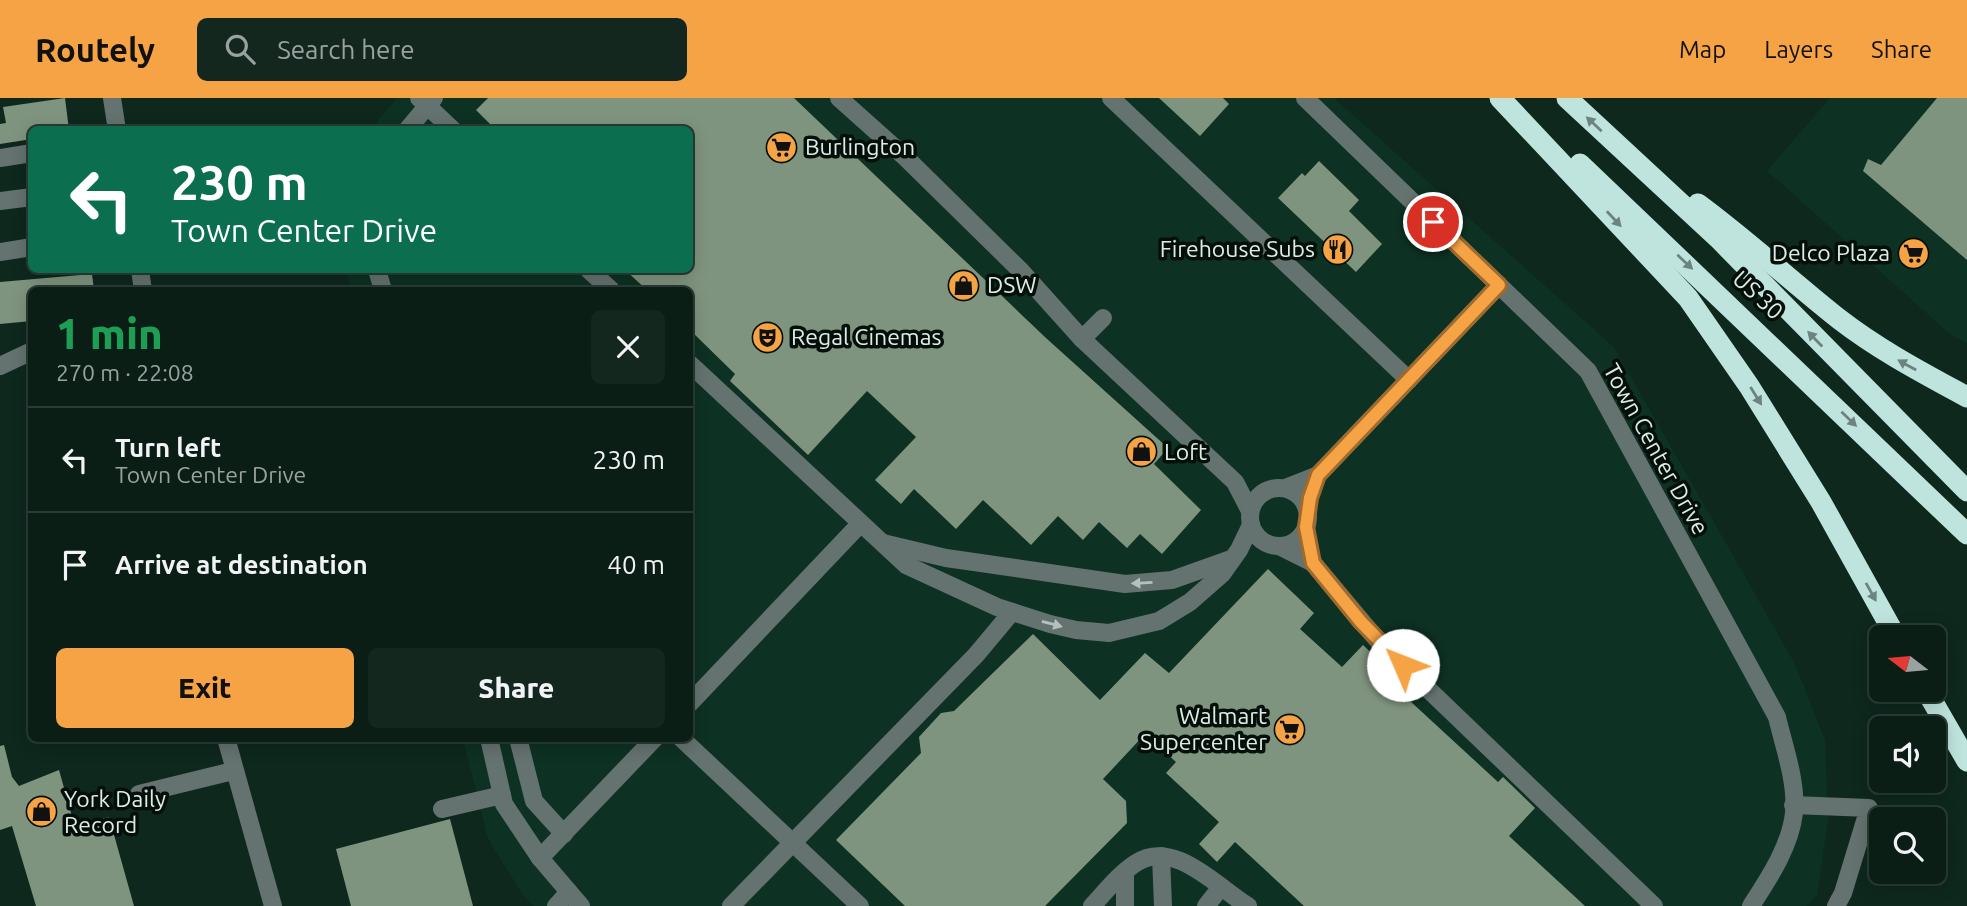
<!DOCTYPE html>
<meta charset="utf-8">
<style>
:root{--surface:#0a1e16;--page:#13271f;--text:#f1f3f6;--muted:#99a2a1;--line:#2a3c35;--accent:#f5a345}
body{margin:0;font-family:Ubuntu,sans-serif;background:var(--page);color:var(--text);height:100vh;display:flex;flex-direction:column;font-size:26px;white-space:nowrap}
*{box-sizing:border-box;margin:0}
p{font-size:23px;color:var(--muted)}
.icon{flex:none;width:38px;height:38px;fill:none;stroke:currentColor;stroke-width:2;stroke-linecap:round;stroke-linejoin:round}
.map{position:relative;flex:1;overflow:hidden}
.drawer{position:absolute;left:28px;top:189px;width:665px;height:455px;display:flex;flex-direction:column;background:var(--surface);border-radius:10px;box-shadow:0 4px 18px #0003,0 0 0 2px var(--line)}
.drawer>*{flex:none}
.banner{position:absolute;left:28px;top:28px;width:665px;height:147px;border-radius:10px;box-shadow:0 4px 18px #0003,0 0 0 2px var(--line);background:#0b6e4f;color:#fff;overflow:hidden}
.needle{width:46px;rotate:286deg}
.controls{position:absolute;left:1869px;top:527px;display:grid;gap:14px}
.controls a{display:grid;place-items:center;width:77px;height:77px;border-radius:10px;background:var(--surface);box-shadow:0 4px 18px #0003,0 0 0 2px var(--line);font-size:35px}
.pin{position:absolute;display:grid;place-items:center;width:60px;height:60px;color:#fff;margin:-30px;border:4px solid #fff;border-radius:50%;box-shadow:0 2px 7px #0007}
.me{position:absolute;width:77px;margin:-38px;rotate:314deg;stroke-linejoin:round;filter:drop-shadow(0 0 5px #0008)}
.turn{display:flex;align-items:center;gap:24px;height:147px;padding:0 28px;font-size:32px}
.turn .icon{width:91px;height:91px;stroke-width:2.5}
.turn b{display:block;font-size:49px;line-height:60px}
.round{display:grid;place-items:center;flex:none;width:74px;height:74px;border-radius:10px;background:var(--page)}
.headline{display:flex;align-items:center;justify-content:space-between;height:119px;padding:0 28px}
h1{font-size:42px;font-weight:800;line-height:52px;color:#1e9e55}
.primary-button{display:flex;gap:14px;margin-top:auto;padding:14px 28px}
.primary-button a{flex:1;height:80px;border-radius:10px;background:var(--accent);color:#111;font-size:28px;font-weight:800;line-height:80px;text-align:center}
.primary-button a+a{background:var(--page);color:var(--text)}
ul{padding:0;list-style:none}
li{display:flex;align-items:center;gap:21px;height:105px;padding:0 28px;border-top:2px solid var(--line)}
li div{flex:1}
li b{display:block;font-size:26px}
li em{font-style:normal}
header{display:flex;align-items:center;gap:42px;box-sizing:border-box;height:98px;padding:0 35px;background:var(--accent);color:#111}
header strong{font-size:33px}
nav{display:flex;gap:38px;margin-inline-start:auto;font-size:24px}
.search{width:490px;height:63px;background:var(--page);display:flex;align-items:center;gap:18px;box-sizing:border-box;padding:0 24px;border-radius:10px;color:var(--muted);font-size:26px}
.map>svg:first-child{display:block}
.built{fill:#0d3123}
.building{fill:#7f947e}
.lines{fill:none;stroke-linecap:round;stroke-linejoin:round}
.minor{stroke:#647270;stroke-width:18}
.highway{stroke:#bfe4de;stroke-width:21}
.oneway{fill:#6b847f}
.oneway2{fill:#b3c2bc}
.route-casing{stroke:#9f6a2d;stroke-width:18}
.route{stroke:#f5a345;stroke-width:12}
.labels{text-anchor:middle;stroke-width:7;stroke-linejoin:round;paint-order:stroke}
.poi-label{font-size:23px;fill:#ddede5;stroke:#050f0a;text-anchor:start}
.street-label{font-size:23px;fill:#ddede5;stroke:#050f0a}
</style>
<header>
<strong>Routely</strong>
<div class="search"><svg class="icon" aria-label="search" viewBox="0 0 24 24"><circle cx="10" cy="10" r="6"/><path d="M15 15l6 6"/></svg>Search here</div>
<nav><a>Map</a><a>Layers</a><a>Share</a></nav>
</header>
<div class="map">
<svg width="1967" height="808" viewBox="0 0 1967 808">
<rect width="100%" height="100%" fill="#0e281e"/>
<g class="built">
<path d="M397,0H1334L1614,249L1795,566L1825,642L1828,724L1817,797L1807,808H534L523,797L488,741L463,641L690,640V192H350L346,172H690V32L374,31L379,21Z"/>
<path d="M1830,0H1967V245L1951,237L1767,73Z"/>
</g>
<g class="building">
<path d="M65,0L69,32H32V41L0,46V26L6,25L3,9Z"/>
<path d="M488,0H794L1046,240L1168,350L1154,366L1201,412L1162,456L1140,436L1127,450L1099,424L1083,442L1058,418L1031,447L983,402L956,431L914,391L901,406L875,382L916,339L867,293L808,357L730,283L735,276L690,232V192H647L625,172H690V32H496L476,12Z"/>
<path d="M1159,0H1223L1229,6L1200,38Z"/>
<path d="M1937,0H1967V162L1863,73L1868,61L1881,67Z"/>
<path d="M1319,63L1359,102L1349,113L1382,146L1356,174L1278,100L1302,75L1305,78Z"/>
<path d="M92,176L94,192H32V223L0,226V184Z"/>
<path d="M1268,471L1314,515L1300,531L1342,569L1363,547L1403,585L1397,591L1498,684L1503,679L1535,710L1509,738L1585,808H1304L1235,744L1217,764L1199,746L1219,724L1166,675L1176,664L1145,636L1103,681L1126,703L1127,725L1045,808H905L836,742L921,655L919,639L941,615L954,613L1033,536L1100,602L1145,555L1169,575Z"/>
<path d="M4,647L12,679L19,688L59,672L75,729L109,719L134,808H36L12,728L0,732V648Z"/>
<path d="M450,721L473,808H351L336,751Z"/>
</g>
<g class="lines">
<g class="minor">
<path d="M112,0L117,32"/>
<path d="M419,0L453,32"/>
<path d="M839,0L905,59L1021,173L1082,241"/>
<path d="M1111,0L1409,282"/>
<path d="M1305,0L1588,273L1777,619C1784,649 1797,684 1794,715C1790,749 1769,780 1751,808"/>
<path d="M407,32L434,0"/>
<path d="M0,60L32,55"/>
<path d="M0,103L32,99"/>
<path d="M0,154L32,149"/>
<path d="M140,172L143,192"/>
<path d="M377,172L383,192"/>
<path d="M589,172L611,192"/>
<path d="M1103,220L1082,241L1235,384L1250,413"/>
<path d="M690,266L906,467L997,509L1050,526L1076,532L1109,535L1159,523L1190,504L1222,476L1239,452L1251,427"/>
<path d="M0,268L32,253"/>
<circle cx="1279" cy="419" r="29"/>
<path d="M1285,390L1318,377L1499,187"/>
<path d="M883,445L946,460L1125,486L1172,482L1231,461"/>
<path d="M1279,448L1313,465L1379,544L1654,808"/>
<path d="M690,605L860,426"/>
<path d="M226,640L273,808"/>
<path d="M489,640L504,706L540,760L581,808"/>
<path d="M518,640L534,703L564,736"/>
<path d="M681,640L860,808"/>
<path d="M139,696L233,673"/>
<path d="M1793,707L1869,710L1843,795L1836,808"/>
<path d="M442,711L502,697"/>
<path d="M1161,758L1163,808"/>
<path d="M540,760L655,640"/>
<path d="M1125,774V808"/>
<path d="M556,808L569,794"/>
<path d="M731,808L976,557L1012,514"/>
<path d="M1092,808C1106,793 1119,776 1136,765C1174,740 1218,790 1248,808"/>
<path d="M1206,808L1221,789"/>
</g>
<g class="highway">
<path d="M1500,0L1688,200L1749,288L1821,404L1896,539"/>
<path d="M1567,0L1718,140L1967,393"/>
<path d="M1580,66L1967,436"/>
<path d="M1698,106C1747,142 1791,183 1839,221C1879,252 1923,275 1967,299"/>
<path d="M1926,592L1967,663"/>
</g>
</g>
<defs><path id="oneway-solid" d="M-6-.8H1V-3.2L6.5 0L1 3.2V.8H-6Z" transform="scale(1.75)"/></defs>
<g class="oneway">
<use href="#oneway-solid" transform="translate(1594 26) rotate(-137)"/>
<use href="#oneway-solid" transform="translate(1614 121) rotate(47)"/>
<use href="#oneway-solid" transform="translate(1685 164) rotate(43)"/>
<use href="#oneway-solid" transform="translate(1815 241) rotate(-134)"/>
<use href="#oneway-solid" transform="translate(1907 267) rotate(-151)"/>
<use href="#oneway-solid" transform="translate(1756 298) rotate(58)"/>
<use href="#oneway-solid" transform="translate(1849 321) rotate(44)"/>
<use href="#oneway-solid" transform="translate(1871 494) rotate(61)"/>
</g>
<g class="oneway2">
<use href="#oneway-solid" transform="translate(1142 485) rotate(177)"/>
<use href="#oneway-solid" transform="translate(1052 526) rotate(15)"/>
</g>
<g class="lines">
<defs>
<path id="route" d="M1403,567L1361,524L1313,465L1306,429L1310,400L1318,377L1499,187L1433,124"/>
</defs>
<use href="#route" class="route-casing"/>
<use href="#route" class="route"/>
</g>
<defs>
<symbol id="supermarket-disc" viewBox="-11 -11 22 22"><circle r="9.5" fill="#f5a345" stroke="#050f0a"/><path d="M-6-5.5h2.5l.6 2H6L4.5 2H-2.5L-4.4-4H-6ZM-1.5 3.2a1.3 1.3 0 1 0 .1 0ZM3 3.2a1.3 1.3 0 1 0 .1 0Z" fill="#111"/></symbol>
<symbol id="restaurant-disc" viewBox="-11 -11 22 22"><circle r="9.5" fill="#f5a345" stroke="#050f0a"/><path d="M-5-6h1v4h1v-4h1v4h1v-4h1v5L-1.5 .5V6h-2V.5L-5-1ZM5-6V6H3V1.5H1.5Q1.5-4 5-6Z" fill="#111"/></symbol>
<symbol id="shop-disc" viewBox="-11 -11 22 22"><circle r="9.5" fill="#f5a345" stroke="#050f0a"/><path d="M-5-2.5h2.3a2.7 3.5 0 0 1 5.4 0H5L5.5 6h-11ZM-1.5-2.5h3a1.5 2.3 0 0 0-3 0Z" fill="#111"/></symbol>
<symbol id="theatre-disc" viewBox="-11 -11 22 22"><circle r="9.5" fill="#f5a345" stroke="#050f0a"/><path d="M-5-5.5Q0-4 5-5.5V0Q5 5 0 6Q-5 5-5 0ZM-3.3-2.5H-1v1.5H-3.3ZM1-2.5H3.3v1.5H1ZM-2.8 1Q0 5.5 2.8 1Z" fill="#111"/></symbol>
</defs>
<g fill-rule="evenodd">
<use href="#supermarket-disc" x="764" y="32" width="35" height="35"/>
<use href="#restaurant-disc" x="1320" y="134" width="35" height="35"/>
<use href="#supermarket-disc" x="1896" y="138" width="35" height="35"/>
<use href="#shop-disc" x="946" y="170" width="35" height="35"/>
<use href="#theatre-disc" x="750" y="222" width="35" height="35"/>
<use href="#shop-disc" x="1124" y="336" width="35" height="35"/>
<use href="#supermarket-disc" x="1272" y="614" width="35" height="35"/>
<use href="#shop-disc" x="24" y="696" width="35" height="35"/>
</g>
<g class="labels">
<g class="poi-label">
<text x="805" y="57">Burlington</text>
<text x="1315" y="159" text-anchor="end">Firehouse Subs</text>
<text x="1890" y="163" text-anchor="end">Delco Plaza</text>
<text x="987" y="195">DSW</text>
<text x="791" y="247">Regal Cinemas</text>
<text x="1164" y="362">Loft</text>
<text x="1267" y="626" text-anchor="end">Walmart<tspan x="1267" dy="26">Supercenter</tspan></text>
<text x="64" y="709">York Daily<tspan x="64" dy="26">Record</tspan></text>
</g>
<g class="street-label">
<text transform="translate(1758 197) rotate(43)" y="8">US 30</text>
<text transform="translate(1656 351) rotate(61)" y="8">Town Center Drive</text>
</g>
</g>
</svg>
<div class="controls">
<a><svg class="needle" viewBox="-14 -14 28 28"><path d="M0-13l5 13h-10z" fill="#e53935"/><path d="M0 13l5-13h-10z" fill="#99a2a1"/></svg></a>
<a><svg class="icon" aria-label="sound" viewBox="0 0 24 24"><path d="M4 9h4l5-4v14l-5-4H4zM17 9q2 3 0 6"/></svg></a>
<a><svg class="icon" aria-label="search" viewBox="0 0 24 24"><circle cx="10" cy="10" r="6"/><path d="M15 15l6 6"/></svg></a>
</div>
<div class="pin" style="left:1433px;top:124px;background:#d93025"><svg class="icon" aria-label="arrive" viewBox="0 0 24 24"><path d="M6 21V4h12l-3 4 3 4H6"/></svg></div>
<svg class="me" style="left:1403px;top:567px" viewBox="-20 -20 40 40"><circle r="19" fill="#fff"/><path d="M0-13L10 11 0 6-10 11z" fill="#f5a345"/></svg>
<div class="banner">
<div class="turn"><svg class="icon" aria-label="left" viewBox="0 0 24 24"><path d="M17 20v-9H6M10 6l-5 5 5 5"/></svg><div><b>230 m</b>Town Center Drive</div></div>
</div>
<section class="drawer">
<div class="headline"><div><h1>1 min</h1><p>270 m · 22:08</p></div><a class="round"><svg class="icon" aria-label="close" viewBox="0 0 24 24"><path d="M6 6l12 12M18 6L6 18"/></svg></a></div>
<ul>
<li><svg class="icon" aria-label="left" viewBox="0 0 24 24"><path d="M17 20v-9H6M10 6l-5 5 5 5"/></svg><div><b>Turn left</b><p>Town Center Drive</p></div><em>230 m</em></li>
<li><svg class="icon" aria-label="arrive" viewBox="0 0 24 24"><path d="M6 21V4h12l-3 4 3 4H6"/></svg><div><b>Arrive at destination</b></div><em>40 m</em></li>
</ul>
<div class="primary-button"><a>Exit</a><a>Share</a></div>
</section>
</div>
